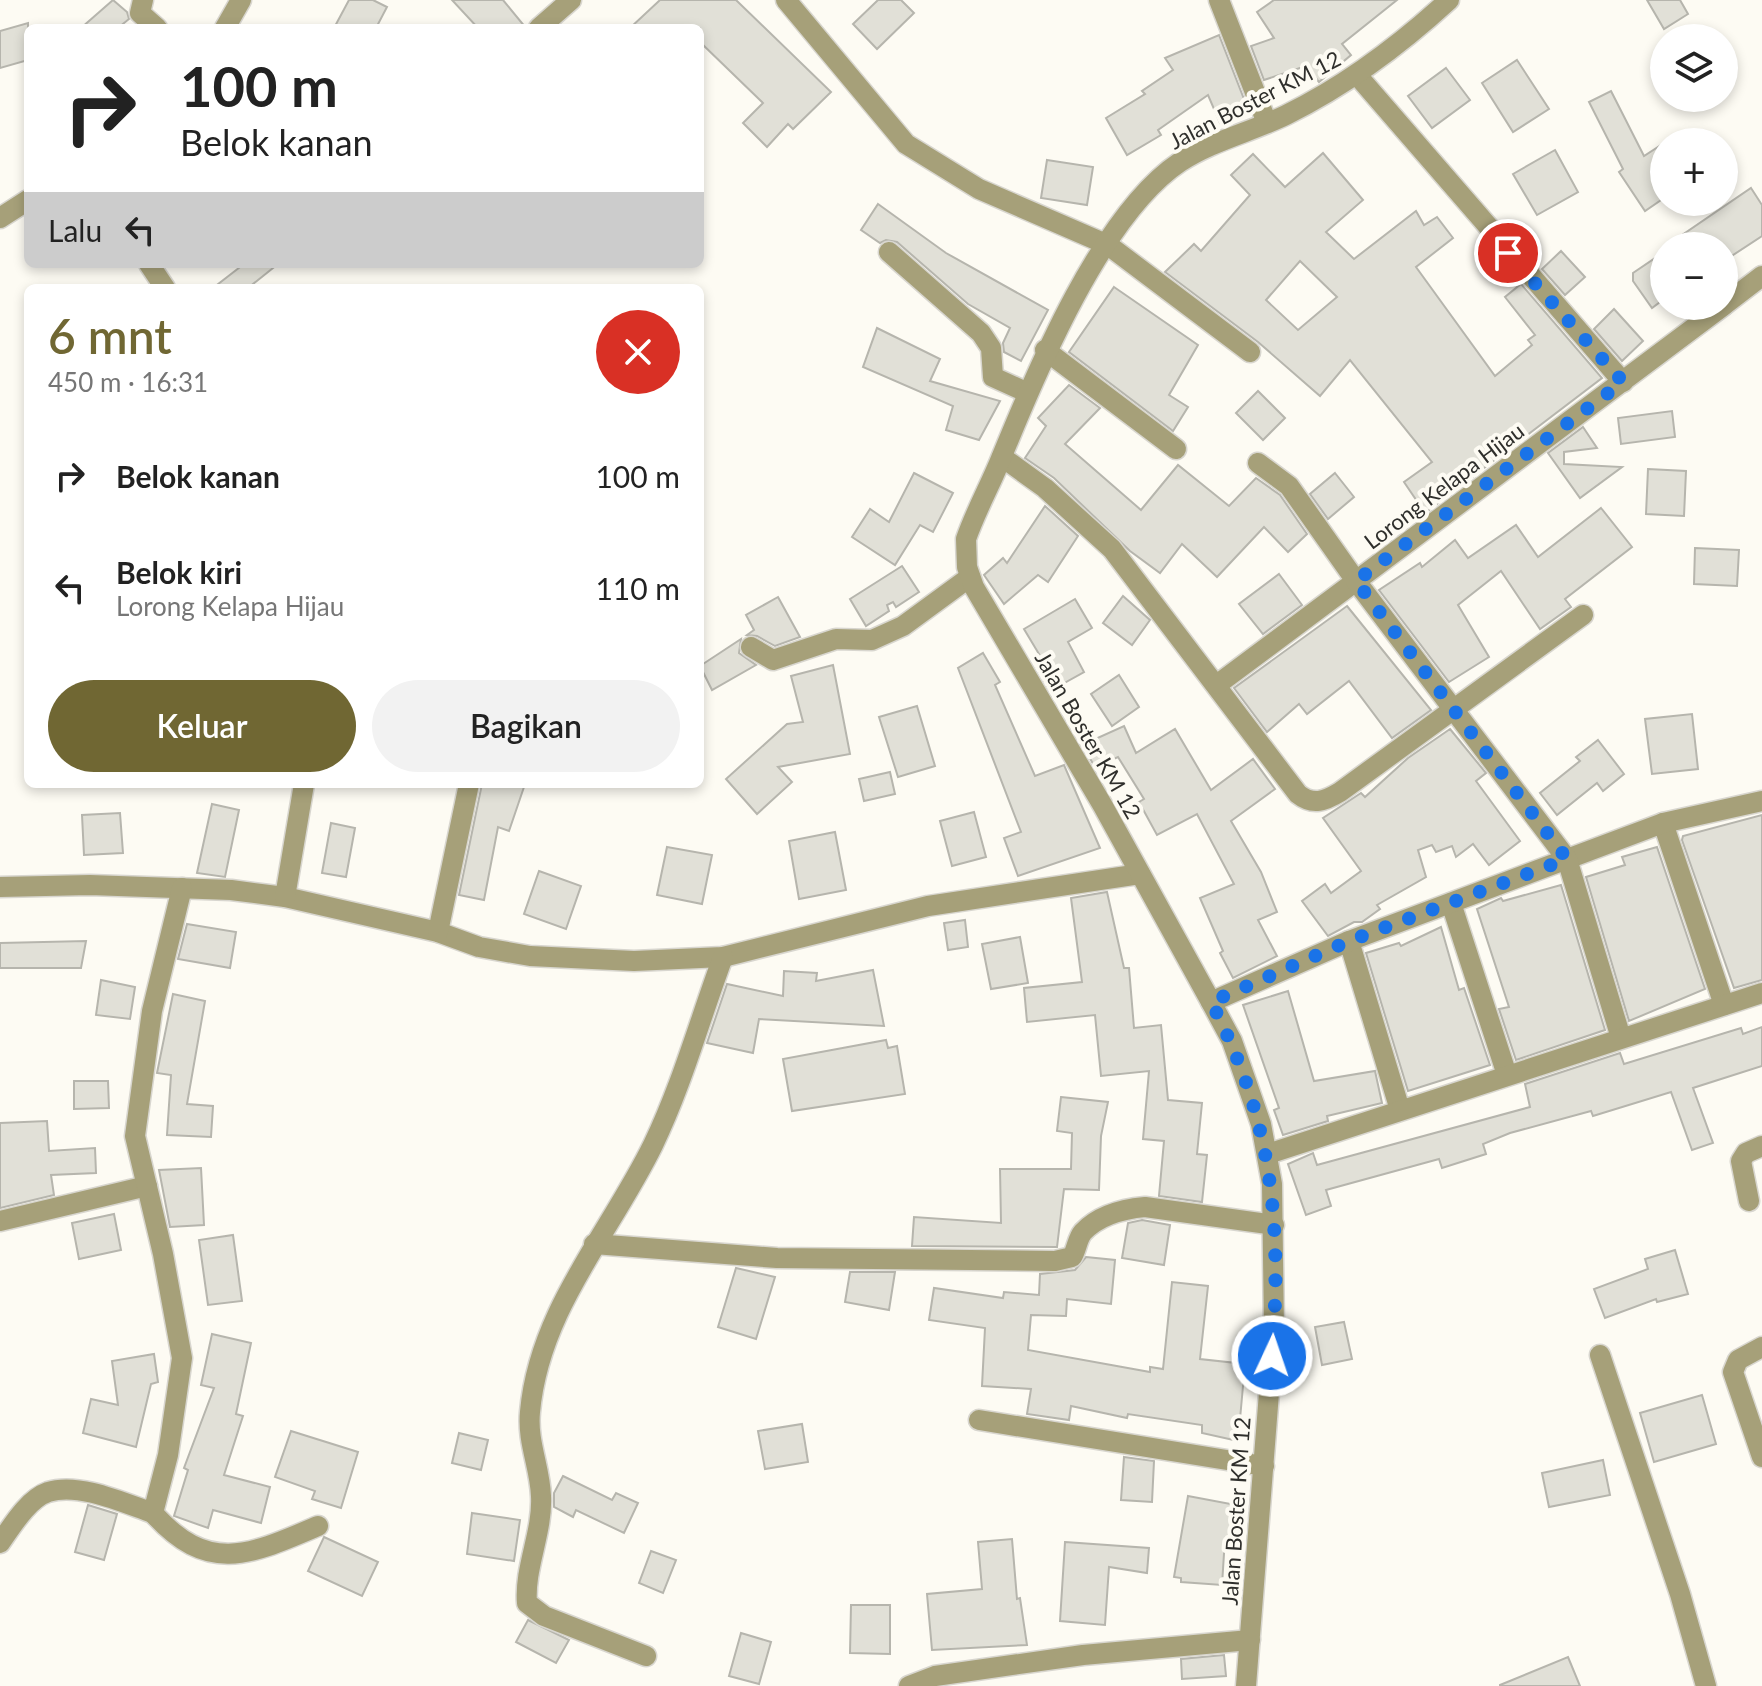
<!DOCTYPE html>
<html lang="id">
<meta charset="utf-8">
<style>
:root{--surface:#fff;--page:#f2f2f2;--text:#222;--muted:#767676;--accent:#706733}
body{margin:0;font-family:Lato,sans-serif;background:var(--page);color:var(--text);height:100vh;display:flex;flex-direction:column;font-size:30px;white-space:nowrap}
*{box-sizing:border-box;margin:0}
p{font-size:26px;color:var(--muted)}
.icon{flex:none;width:44px;height:44px;fill:none;stroke:currentColor;stroke-width:2;stroke-linecap:round;stroke-linejoin:round}
.map{position:relative;flex:1;overflow:hidden}
.side{position:absolute;left:24px;top:284px;width:680px;height:504px;display:flex;flex-direction:column;background:var(--surface);border-radius:12px;box-shadow:0 4px 12px #0003}
.side>*{flex:none}
.hud{position:absolute;left:24px;top:24px;width:680px;height:244px;border-radius:12px;box-shadow:0 4px 12px #0003;background:#fff;color:var(--text);overflow:hidden}
.tools{position:absolute;left:1650px;top:24px;display:grid;gap:16px}
.tools a{display:grid;place-items:center;width:88px;height:88px;border-radius:50%;background:var(--surface);box-shadow:0 4px 12px #0003;font-size:40px}
.pin{position:absolute;display:grid;place-items:center;width:68px;height:68px;color:#fff;margin:-34px;border:4px solid #fff;border-radius:50%;box-shadow:0 2px 8px #0007}
.me{position:absolute;width:88px;margin:-44px;rotate:3deg;stroke-linejoin:round;filter:drop-shadow(0 0 6px #0008)}
.turn{display:flex;align-items:center;gap:28px;height:168px;padding:0 24px;font-size:36px}
.turn .icon{width:104px;height:104px;stroke-width:2.5}
.turn b{display:block;font-size:56px;line-height:68px}
.then{display:flex;align-items:center;height:76px;padding:0 24px;background:#0003;gap:16px;font-size:30px}
.round{display:grid;place-items:center;flex:none;width:84px;height:84px;border-radius:42px;background:var(--page)}
.summary{display:flex;align-items:center;justify-content:space-between;height:136px;padding:0 24px}
h1{font-size:48px;font-weight:600;line-height:60px;color:var(--accent)}
.primary-button{display:flex;gap:16px;margin-top:auto;padding:16px 24px}
.primary-button a{flex:1;height:92px;border-radius:48px;background:var(--accent);color:#fff;font-size:32px;font-weight:600;line-height:92px;text-align:center}
.primary-button a+a{background:var(--page);color:var(--text)}
ul{padding:0;list-style:none}
li{display:flex;align-items:center;gap:24px;height:112px;padding:0 24px}
li div{flex:1}
li b{display:block;font-size:30px}
li em{font-style:normal}
.map>svg:first-child{display:block}
.building{fill:#e1e0d7;stroke:#b6b5ad;stroke-width:2;fill-rule:evenodd}
.lines{fill:none;stroke-linecap:round;stroke-linejoin:round}
.minor-casing{stroke:#d8d6cf;stroke-width:23}
.minor{stroke:#a6a079;stroke-width:20}
.route{stroke:#1a73e8;stroke-width:14;stroke-dasharray:0 25.2}
.labels{text-anchor:middle;stroke-width:8;stroke-linejoin:round;paint-order:stroke}
.street-label{font-size:22px;fill:#2f2f2c;stroke:#fdfbf3}
</style>
<div class="map">
<svg width="1762" height="1686" viewBox="0 0 1762 1686">
<rect width="100%" height="100%" fill="#fdfbf3"/>
<g class="building">
<path d="M113,0L127,12L129,19L118,28H81Z"/>
<path d="M349,0H373L387,7L376,28H334Z"/>
<path d="M452,0H503L526,28H478Z"/>
<path d="M660,0H736L831,92L793,129L788,124L767,147L743,123L763,103L700,42V28H630Z"/>
<path d="M878,0H901L914,13L877,49L853,24Z"/>
<path d="M1274,0H1397L1342,44L1351,55L1319,82L1306,66L1264,80L1251,46L1274,38L1257,12Z"/>
<path d="M1647,0H1680L1688,14L1664,29Z"/>
<path d="M28,23V60L0,68V31Z"/>
<path d="M1219,35L1249,112L1220,123L1208,95L1158,130L1161,135L1127,155L1106,118L1145,94L1142,91L1173,70L1165,58Z"/>
<path d="M1517,60L1549,109L1513,132L1482,83Z"/>
<path d="M1446,68L1470,100L1432,128L1408,96Z"/>
<path d="M1611,91L1644,156L1664,143V198L1645,211L1619,172L1623,169L1589,102Z"/>
<path d="M1555,150L1578,192L1537,215L1513,174Z"/>
<path d="M1323,153L1363,200L1326,232L1354,259L1416,211L1424,225L1437,217L1453,238L1416,267L1495,376L1532,345L1528,340L1535,335L1505,297L1521,284L1602,378L1425,513L1404,482L1432,462L1350,360L1320,396L1258,342L1165,272L1194,244L1201,251L1250,195L1231,175L1253,154L1285,187ZM1300,261L1337,297L1298,330L1266,300Z"/>
<path d="M1047,160L1093,167L1087,205L1041,198Z"/>
<path d="M1751,188L1762,205V236L1724,261V246H1666Z"/>
<path d="M878,204L946,253L1048,310L1021,361L1004,352L1003,343L1010,328L968,304L897,242L886,240L880,243L861,230Z"/>
<path d="M1561,251L1585,277L1565,295L1542,269Z"/>
<path d="M1664,252V299L1652,308L1633,281V273Z"/>
<path d="M244,264H278L248,288H213Z"/>
<path d="M1114,287L1198,345L1169,395L1188,407L1173,431L1069,352Z"/>
<path d="M1614,309L1643,341L1622,361L1594,329Z"/>
<path d="M877,328L940,359L930,381L1000,401L979,440L946,430L953,406L863,367Z"/>
<path d="M1069,385L1100,408L1065,444L1141,510L1178,465L1229,506L1256,478L1280,495L1307,534L1288,552L1264,527L1217,577L1182,544L1160,573L1130,551L1054,478L1025,458L1046,426L1038,418Z"/>
<path d="M1258,391L1285,418L1263,440L1236,413Z"/>
<path d="M1672,411L1675,437L1621,444L1618,418Z"/>
<path d="M1583,427L1597,448L1564,452V464L1622,467L1580,498L1548,453Z"/>
<path d="M1648,469L1686,471L1684,516L1646,514Z"/>
<path d="M914,473L953,493L933,532L920,525L895,565L852,537L870,509L889,522Z"/>
<path d="M1335,473L1354,497L1328,519L1310,494Z"/>
<path d="M1045,506L1078,536L1048,582L1038,575L1004,604L984,575L1003,558L1007,563Z"/>
<path d="M1601,508L1632,547L1565,599L1571,607L1540,629L1501,571L1458,605L1489,657L1449,682L1379,590L1420,563L1422,567L1455,540L1468,558L1516,525L1538,557Z"/>
<path d="M1695,548L1739,550L1737,586L1694,584Z"/>
<path d="M902,566L919,592L896,607L893,602L887,605L889,611L866,626L850,599Z"/>
<path d="M1279,574L1302,605L1263,634L1239,604Z"/>
<path d="M1123,596L1150,620L1132,645L1103,623Z"/>
<path d="M778,597L800,637L775,646L757,636L747,635L754,630L746,615Z"/>
<path d="M1075,599L1092,628L1068,642L1084,672L1050,691L1037,668L1045,664L1024,629Z"/>
<path d="M1347,606L1431,710L1392,738L1349,681L1307,714L1299,704L1267,732L1234,688Z"/>
<path d="M741,639L739,653L756,665L712,690L700,666Z"/>
<path d="M983,653L1000,682L995,685L1035,776L1064,765L1100,848L1018,876L1004,838L1021,832L958,668Z"/>
<path d="M833,665L850,754L778,767L792,782L757,814L726,779L787,724L803,722L791,676Z"/>
<path d="M1119,675L1139,707L1112,726L1091,694Z"/>
<path d="M917,706L935,766L898,777L879,717Z"/>
<path d="M1692,714L1698,769L1652,774L1645,719Z"/>
<path d="M1124,726L1136,753L1175,729L1211,790L1253,759L1275,789L1231,821L1261,872L1277,912L1258,920L1277,956L1233,978L1220,953L1223,951L1200,898L1234,884L1197,814L1157,835L1139,802L1144,799L1118,757L1095,767L1082,745Z"/>
<path d="M1450,729L1486,773L1476,781L1520,841L1489,865L1473,844L1456,857L1452,846L1436,852L1432,845L1418,850L1426,877L1377,905L1380,909L1362,922H1354L1328,936L1302,901L1325,884L1331,893L1361,871L1323,818L1361,793L1365,797L1408,758Z"/>
<path d="M1598,740L1624,774L1603,791L1597,783L1557,815L1540,793L1580,761L1576,757Z"/>
<path d="M890,772L895,794L864,801L859,779Z"/>
<path d="M482,784H525L509,831L498,827L484,900L459,895Z"/>
<path d="M212,804L239,810L225,877L197,873Z"/>
<path d="M974,812L986,857L952,866L940,821Z"/>
<path d="M120,813L123,853L84,855L82,815Z"/>
<path d="M1762,815V980L1734,988L1682,840L1683,836Z"/>
<path d="M331,823L355,828L346,877L322,873Z"/>
<path d="M835,832L846,890L799,899L789,841Z"/>
<path d="M667,847L712,855L702,904L657,895Z"/>
<path d="M1657,847L1705,989L1629,1021L1586,877L1625,865L1622,857Z"/>
<path d="M539,871L581,886L566,929L524,914Z"/>
<path d="M1561,885L1605,1030L1516,1060L1499,1009L1509,1007L1477,909L1501,898L1503,901Z"/>
<path d="M1107,892L1124,968H1129L1134,1028L1161,1025L1168,1100L1202,1103L1197,1154L1207,1155L1202,1202L1159,1196L1164,1141L1143,1139L1149,1071L1101,1076L1095,1015L1027,1022L1024,988L1082,982L1071,898Z"/>
<path d="M965,920L968,947L948,950L944,923Z"/>
<path d="M187,924L236,932L230,968L178,959Z"/>
<path d="M1441,927L1459,990L1464,988L1490,1065L1408,1091L1366,953L1399,943L1401,946Z"/>
<path d="M1020,937L1028,983L991,989L982,944Z"/>
<path d="M86,941L81,968H0V943Z"/>
<path d="M873,970L884,1026L759,1019L753,1053L707,1043L727,984L783,996L784,971L817,973L816,981Z"/>
<path d="M101,980L135,987L130,1019L96,1015Z"/>
<path d="M1288,991L1314,1081L1375,1071L1382,1103L1327,1116L1328,1121L1283,1135L1274,1110L1279,1108L1243,1005Z"/>
<path d="M173,994L205,1001L187,1104L213,1106L211,1137L167,1135L171,1075L157,1073Z"/>
<path d="M1762,1027V1066L1693,1088L1713,1143L1692,1150L1671,1092L1593,1116L1591,1111L1510,1133L1483,1144L1486,1154L1442,1168L1439,1159L1326,1190L1331,1206L1306,1215L1288,1164L1313,1153L1317,1165L1530,1107L1525,1084L1620,1053L1624,1064L1741,1028L1743,1034Z"/>
<path d="M886,1040L888,1048L897,1046L905,1094L792,1111L783,1059Z"/>
<path d="M74,1081H108L109,1108L74,1109Z"/>
<path d="M1061,1097L1108,1102L1101,1136L1099,1190L1064,1189L1057,1247L912,1246L914,1217L1001,1223L1000,1169H1071L1072,1133L1057,1131Z"/>
<path d="M47,1121L49,1151L95,1148L96,1173L51,1175L54,1195L0,1208V1123Z"/>
<path d="M201,1168L204,1225L170,1227L159,1170Z"/>
<path d="M114,1214L121,1250L79,1259L72,1223Z"/>
<path d="M1142,1220L1170,1225L1164,1265L1122,1258L1128,1223Z"/>
<path d="M233,1235L242,1301L208,1305L199,1240Z"/>
<path d="M1675,1250L1688,1294L1657,1302L1656,1299L1605,1318L1594,1289L1648,1269L1645,1259Z"/>
<path d="M1086,1257L1115,1260L1111,1304L1067,1299L1066,1316L1031,1315L1028,1350L1150,1372V1367L1163,1369L1172,1282L1208,1286L1200,1359L1245,1364L1238,1441L1202,1433V1425L1128,1414L1127,1418L1071,1406L1069,1420L1027,1414L1031,1389L982,1386L985,1328L929,1320L934,1288L1003,1298L1004,1292L1039,1295L1040,1274L1075,1270Z"/>
<path d="M736,1268L775,1277L756,1339L718,1327Z"/>
<path d="M850,1272H895L889,1310L845,1302Z"/>
<path d="M1344,1322L1352,1359L1322,1365L1315,1327Z"/>
<path d="M212,1334L251,1343L236,1414L243,1416L224,1475L270,1487L261,1523L213,1510L208,1528L174,1516L188,1470L184,1468L214,1388L201,1385Z"/>
<path d="M154,1354L158,1382L151,1384L136,1447L83,1433L91,1399L118,1405L112,1361Z"/>
<path d="M1702,1395L1716,1444L1654,1462L1640,1413Z"/>
<path d="M802,1424L808,1462L765,1469L758,1431Z"/>
<path d="M291,1431L358,1452L341,1508L312,1499L315,1491L275,1477Z"/>
<path d="M459,1433L488,1440L481,1470L452,1463Z"/>
<path d="M1124,1457L1154,1461L1152,1502L1121,1500Z"/>
<path d="M1603,1460L1610,1495L1549,1507L1542,1473Z"/>
<path d="M563,1476L612,1500L616,1493L638,1503L624,1533L576,1510L573,1517L554,1507V1493Z"/>
<path d="M1188,1496L1236,1505L1231,1539L1225,1538L1222,1585L1181,1582V1578L1174,1577Z"/>
<path d="M88,1505L117,1514L104,1560L75,1552Z"/>
<path d="M472,1513L520,1520L514,1561L467,1554Z"/>
<path d="M324,1537L378,1562L362,1596L308,1571Z"/>
<path d="M1012,1539L1017,1599L1020,1598L1027,1645L932,1650L927,1594L982,1589L978,1542Z"/>
<path d="M1065,1542L1149,1548L1147,1573L1109,1567L1105,1625L1060,1621Z"/>
<path d="M651,1551L676,1560L663,1593L639,1583Z"/>
<path d="M851,1605H890V1654L850,1653Z"/>
<path d="M528,1620L569,1640L556,1663L516,1642Z"/>
<path d="M741,1633L771,1642L759,1684L729,1676Z"/>
<path d="M1224,1655L1226,1676L1182,1679L1181,1659Z"/>
<path d="M1568,1657L1580,1686H1500V1685Z"/>
</g>
<g class="lines">
<defs>
<g id="minor">
<path d="M143,0L140,13L157,28"/>
<path d="M786,0L906,144L979,189L1108,245L1250,352"/>
<path d="M1219,0L1267,123"/>
<path d="M225,28L241,0"/>
<path d="M539,28L571,0"/>
<path d="M1357,75L1623,382"/>
<path d="M0,218L28,200"/>
<path d="M889,252L981,333L991,348L993,377L1026,392"/>
<path d="M149,264L165,288"/>
<path d="M1724,305L1762,276"/>
<path d="M1045,350L1176,449"/>
<path d="M1002,457L1045,488L1112,549L1298,794C1313,806 1325,801 1340,792L1583,615"/>
<path d="M751,647L773,660L836,639L872,640L903,626L970,577"/>
<path d="M1218,684L1356,581L1289,486L1258,463"/>
<path d="M1663,823L1724,1005"/>
<path d="M0,887L90,885L231,890L285,897L438,932L479,947L530,956L634,961L723,957L928,906L1140,874"/>
<path d="M285,897L304,784"/>
<path d="M1451,903L1507,1075"/>
<path d="M438,932L469,784"/>
<path d="M1349,941L1400,1110"/>
<path d="M1211,1002L1349,941L1663,823L1762,801"/>
<path d="M1621,1038L1567,859L1356,581L1723,306"/>
<path d="M1268,1154L1762,993"/>
<path d="M1749,1201L1741,1161L1746,1153L1762,1146"/>
<path d="M0,1221L147,1186"/>
<path d="M594,1244L777,1258L1055,1261L1072,1257C1077,1249 1077,1239 1083,1232C1099,1215 1123,1209 1145,1207L1274,1225"/>
<path d="M1762,1347L1738,1360L1733,1372L1762,1457"/>
<path d="M1600,1355L1680,1594L1706,1686"/>
<path d="M979,1420L1264,1466"/>
<path d="M153,1513C208,1575 250,1555 318,1526"/>
<path d="M0,1543C12,1526 28,1499 48,1492C79,1482 124,1503 153,1513L168,1455L182,1358L163,1254L135,1136L152,1011L182,888"/>
<path d="M646,1656L544,1616L527,1603C524,1568 543,1532 541,1496C540,1467 527,1442 530,1412C539,1310 610,1233 653,1145C682,1085 700,1019 723,957"/>
<path d="M909,1686L935,1676L1083,1655L1250,1640"/>
<path d="M1246,1686L1274,1329L1272,1184L1261,1124L1232,1041L1211,1002L1103,806L974,587L967,567L966,539C976,510 991,484 1002,456C1037,370 1102,214 1180,162C1212,141 1251,132 1286,115C1347,85 1399,46 1449,0"/>
</g>
</defs>
<use href="#minor" class="minor-casing"/>
<use href="#minor" class="minor"/>
</g>
<g class="lines">
<path class="route" d="M1272,1356C1282,1225 1273,1120 1211,1002L1349,941L1567,859L1356,581L1623,382L1508,253"/>
</g>
<g class="labels">
<g class="street-label">
<text transform="translate(1255 100) rotate(-27)" y="8">Jalan Boster KM 12</text>
<text transform="translate(1444 486) rotate(-37)" y="8">Lorong Kelapa Hijau</text>
<text transform="translate(1088 735) rotate(60)" y="8">Jalan Boster KM 12</text>
<text transform="translate(1236 1511) rotate(-86)" y="8">Jalan Boster KM 12</text>
</g>
</g>
</svg>
<div class="tools">
<a><svg class="icon" aria-label="layers" viewBox="0 0 24 24"><path d="M12 4l9 5-9 5-9-5zM3 14l9 5 9-5"/></svg></a>
<a>+</a>
<a>−</a>
</div>
<div class="pin" style="left:1508px;top:253px;background:#d93025"><svg class="icon" aria-label="arrive" viewBox="0 0 24 24"><path d="M6 21V4h12l-3 4 3 4H6"/></svg></div>
<svg class="me" style="left:1272px;top:1356px" viewBox="-20 -20 40 40"><circle r="17" fill="#1a73e8" stroke="#fff" stroke-width="3"/><path d="M0-11L8 9 0 5-8 9z" fill="#fff"/></svg>
<div class="hud">
<div class="turn"><svg class="icon" aria-label="right" viewBox="0 0 24 24"><path d="M7 20v-9h11M14 6l5 5-5 5"/></svg><div><b>100 m</b>Belok kanan</div></div>
<div class="then">Lalu<svg class="icon" aria-label="left" viewBox="0 0 24 24"><path d="M17 20v-9H6M10 6l-5 5 5 5"/></svg></div>
</div>
<section class="side">
<div class="summary"><div><h1>6 mnt</h1><p>450 m · 16:31</p></div><a class="round" style="background:#d93025;color:#fff"><svg class="icon" aria-label="close" viewBox="0 0 24 24"><path d="M6 6l12 12M18 6L6 18"/></svg></a></div>
<ul>
<li><svg class="icon" aria-label="right" viewBox="0 0 24 24"><path d="M7 20v-9h11M14 6l5 5-5 5"/></svg><div><b>Belok kanan</b></div><em>100 m</em></li>
<li><svg class="icon" aria-label="left" viewBox="0 0 24 24"><path d="M17 20v-9H6M10 6l-5 5 5 5"/></svg><div><b>Belok kiri</b><p>Lorong Kelapa Hijau</p></div><em>110 m</em></li>
</ul>
<div class="primary-button"><a>Keluar</a><a>Bagikan</a></div>
</section>
</div>
